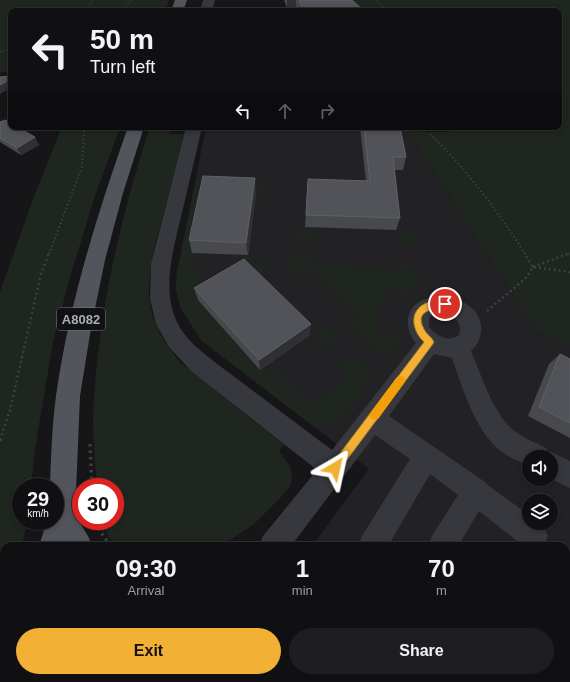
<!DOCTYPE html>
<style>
:root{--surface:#101012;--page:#1e1e20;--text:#f1f3f6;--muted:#9c9d9f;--line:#303032;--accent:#f2b134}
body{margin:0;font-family:Arial,sans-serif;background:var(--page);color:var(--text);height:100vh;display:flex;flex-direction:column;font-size:15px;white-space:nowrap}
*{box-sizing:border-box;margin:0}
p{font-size:13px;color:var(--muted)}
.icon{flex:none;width:22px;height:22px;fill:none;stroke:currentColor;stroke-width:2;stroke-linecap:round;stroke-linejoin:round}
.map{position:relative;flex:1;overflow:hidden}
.details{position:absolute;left:0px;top:542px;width:570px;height:140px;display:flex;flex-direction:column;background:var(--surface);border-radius:12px 12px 0 0;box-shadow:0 2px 6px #0003,0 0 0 1px var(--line)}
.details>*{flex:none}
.guide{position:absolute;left:8px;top:8px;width:554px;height:122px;border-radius:8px;box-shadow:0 2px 6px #0003,0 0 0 1px var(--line);background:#101012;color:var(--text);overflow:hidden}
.buttons{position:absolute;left:522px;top:450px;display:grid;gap:8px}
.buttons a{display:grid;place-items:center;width:36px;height:36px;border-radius:50%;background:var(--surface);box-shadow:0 2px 6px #0003,0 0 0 1px var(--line);font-size:20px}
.speed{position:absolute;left:12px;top:478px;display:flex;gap:8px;font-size:20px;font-weight:700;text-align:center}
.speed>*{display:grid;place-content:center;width:52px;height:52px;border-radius:50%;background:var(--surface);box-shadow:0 2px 6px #0003,0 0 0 1px var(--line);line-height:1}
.speed small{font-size:10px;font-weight:400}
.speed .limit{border:6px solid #d22;background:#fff;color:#111}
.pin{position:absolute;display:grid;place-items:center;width:34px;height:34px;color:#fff;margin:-17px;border:2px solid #fff;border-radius:50%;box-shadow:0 1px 4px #0007}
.me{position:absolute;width:44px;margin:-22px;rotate:36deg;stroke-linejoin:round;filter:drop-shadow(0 0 3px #0008)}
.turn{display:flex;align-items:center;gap:14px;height:84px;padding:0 16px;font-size:18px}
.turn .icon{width:52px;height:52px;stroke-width:2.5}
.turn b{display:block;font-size:28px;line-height:34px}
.lanes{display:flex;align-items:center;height:38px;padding:0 16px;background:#0003;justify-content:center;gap:20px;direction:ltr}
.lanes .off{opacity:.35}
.eta{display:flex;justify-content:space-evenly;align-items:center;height:68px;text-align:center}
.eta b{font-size:24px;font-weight:700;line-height:28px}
.button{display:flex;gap:8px;margin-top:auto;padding:8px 16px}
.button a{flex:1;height:46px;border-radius:24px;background:var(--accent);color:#111;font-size:16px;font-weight:700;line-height:46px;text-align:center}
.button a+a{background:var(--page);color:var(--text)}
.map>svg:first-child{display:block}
.built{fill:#222225;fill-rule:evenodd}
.green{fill:#1e261f}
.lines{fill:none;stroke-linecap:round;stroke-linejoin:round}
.path-far3{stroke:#3d3f44;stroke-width:1.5;stroke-dasharray:1 2;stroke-linecap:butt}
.path-far2{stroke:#3d3f44;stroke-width:2;stroke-dasharray:1.5 2.5;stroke-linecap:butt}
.path-far1{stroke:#3d3f44;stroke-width:2.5;stroke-dasharray:2 3;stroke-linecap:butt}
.path{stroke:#3d3f44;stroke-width:3.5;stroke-dasharray:2.5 4;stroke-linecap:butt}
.minor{fill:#37383d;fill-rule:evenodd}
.major{fill:#53555c;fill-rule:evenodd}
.wall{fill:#47494d}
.shaded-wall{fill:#2f3033}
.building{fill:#525359;stroke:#5f6168}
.route{fill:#f2b134;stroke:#9d7322}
.slow{fill:#f59e0b}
.labels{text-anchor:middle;stroke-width:4;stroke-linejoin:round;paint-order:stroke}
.shield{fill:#111113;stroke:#7b7e86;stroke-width:1}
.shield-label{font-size:13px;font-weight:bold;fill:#a8adb8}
</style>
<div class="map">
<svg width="570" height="682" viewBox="0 0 570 682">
<rect width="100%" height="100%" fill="#161618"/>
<path class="built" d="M206,127H368L369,130L408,131L536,332L570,346V682H286L284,678H566V546H312L369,469L202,341L181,309L176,290L177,272ZM529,457H551V479H529ZM529,501H551V523H529Z"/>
<g class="green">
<path d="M0,0H169L164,11H11V72H0Z"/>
<path d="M345,0H570V346L536,332L408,131L449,132L450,127H559V11H352Z"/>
<path d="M62,127H120L95,196L70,277L53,342L35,449L31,487H21V521H27L22,546H4V619L0,631V292L33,199Z"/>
<path d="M150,127H170L169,134H184C178,159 171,183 165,208C156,242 142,282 153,317C158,333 170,350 181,363L284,445L279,451L290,466L292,479L291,485L282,496L253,525L230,540L217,546H118L109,537L101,521H115V487H97C95,464 93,440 93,417C97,319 119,221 150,127Z"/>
<path d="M196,180L257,182L274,186L262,185L261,194H256V192L194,253V255H197L194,268L200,282L205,280L213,291L198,300L264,375L275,368L311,406L349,376L338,365C353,354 366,359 372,377L364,378L365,388L364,392C350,408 337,435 312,425L202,341L181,309L176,290L177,272Z"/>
<path d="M300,231L316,232L315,241L287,239V236L300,237Z"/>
<path d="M403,232H415V243L410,245L399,244V235H402Z"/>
<path d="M299,253H311V265L398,269L397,262L415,271L418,279L416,285L403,296L391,288C378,301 375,316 380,334L395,333L399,342L397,350L386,357L348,322L359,314L308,269L297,276L288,266L289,260Z"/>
<path d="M240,257H253V261L267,262L266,269L255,276L238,274Z"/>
<path d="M325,324C337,337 338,340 324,351L313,340L318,337L313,333Z"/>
<path d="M76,678H192L195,682H72Z"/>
</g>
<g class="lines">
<g class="path-far3">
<path d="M376,0L383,6L382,11"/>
<path d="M85,11L93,0"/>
<path d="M123,11L131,0"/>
<path d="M0,52L11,48"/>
</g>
<g class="path-far2">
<path d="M430,134C466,169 498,211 525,254"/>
<path d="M49,254L82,167L84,132L87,127"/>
<path d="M568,254L570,253"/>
</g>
<g class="path-far1">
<path d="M533,267L570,253"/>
<path d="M534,267L570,272"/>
<path d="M487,311L525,279L533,267L524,253"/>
<path d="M0,440L10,410L41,274L49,253"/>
</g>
<g class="path">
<path d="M0,441L1,439"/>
<path d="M90,444L92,487"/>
<path d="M98,521L101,532L110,546"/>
<path d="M278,678L280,682"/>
</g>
<g class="minor">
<path d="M203,0H215L212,11H200Z"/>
<path d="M186,127H202C196,153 190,179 184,204C176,241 159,288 178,324C186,340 202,352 216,363L332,450L416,343C403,328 405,306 425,299C429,298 433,296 437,296C455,295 480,306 481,326C482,335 478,345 471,351C481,374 492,410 511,428C521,437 534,442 546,448L548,453L551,452L570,461V488L551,479V457H529V466C517,461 502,454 493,444C473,423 461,384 452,358L434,354L389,416L485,482L486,484L529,515V523C542,523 543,524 548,536L544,546H515L517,541L479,511L458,546H428L432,536L458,495L430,474L388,546H358L362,536L410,459L375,435L291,546H259L263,536L317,470L191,371L169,347L156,324L150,299L151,264ZM437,312C450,315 464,319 459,335C448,343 437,336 429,327V318Z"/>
</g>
<g class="major">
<path d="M175,0H187L183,11H171Z"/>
<path d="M128,127H144L123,193L105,260L91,328L80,396L75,515L88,536L92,546H39L47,521H55V487H50C51,457 52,426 56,396C69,304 97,214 128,127Z"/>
<path d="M10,678H43L42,682H9Z"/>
<path d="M224,678H256L257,682H225Z"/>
</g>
</g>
<g class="wall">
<path d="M284,0H352L364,11H298L296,7L287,8Z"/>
<path d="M0,122L39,145L21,155L0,142Z"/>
<rect x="280" y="127" width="20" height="2"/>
<path d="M360,127H400L406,157L403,170H394L400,218L396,230L305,227L308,179L366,181Z"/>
<path d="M256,192L248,255L192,253L189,240Z"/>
<path d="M194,288L310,335L260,370L198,300Z"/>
<path d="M560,354L570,359V438L528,416L549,364Z"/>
<path d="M401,541L408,546H394L395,544Z"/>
<path d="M570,551V682H446L441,678H566V556L568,552Z"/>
</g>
<g class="shaded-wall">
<path d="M287,0H296V7L287,8Z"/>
<path d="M11,79V88L0,94V85Z"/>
<path d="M35,137L39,145L21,155L17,148Z"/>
<path d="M255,178L256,192L248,255L246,243Z"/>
<path d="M311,324L310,335L260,370L259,360Z"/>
</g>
<g class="building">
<path d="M299,0H352L364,11H305Z"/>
<path d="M11,76V79L0,85V77Z"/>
<path d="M5,120L11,123V127H17L35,137L17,148L0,138V122Z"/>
<path d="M364,127H400L406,157H393L400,218L306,215L308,179L370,181Z"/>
<path d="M203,176L255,178L246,243L189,240Z"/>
<path d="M244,259L311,324L259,360L194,288Z"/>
<path d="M560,354L570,359V423L539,407Z"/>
<path d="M401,541L408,546H398Z"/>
<path d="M570,578V682H490L489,678H566V588Z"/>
<path d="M447,678H484L482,682H451Z"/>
</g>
<path class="route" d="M445,300L449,304L448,306C437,310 413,308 424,329C426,334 432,337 434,342L433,344L338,472L335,474L331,472L329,468L331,465L424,342C412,331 408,311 426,303C432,300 439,301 445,300Z"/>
<path class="slow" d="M401,376L404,377L405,380L404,383L378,419L374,420L371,419L369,415L371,412L397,377Z"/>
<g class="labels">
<rect class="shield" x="57" y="308" width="48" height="22" rx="3"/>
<g class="shield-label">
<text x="81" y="324">A8082</text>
</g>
</g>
</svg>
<div class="buttons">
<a><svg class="icon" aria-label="sound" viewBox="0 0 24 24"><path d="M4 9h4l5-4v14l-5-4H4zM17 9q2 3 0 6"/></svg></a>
<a><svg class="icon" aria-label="layers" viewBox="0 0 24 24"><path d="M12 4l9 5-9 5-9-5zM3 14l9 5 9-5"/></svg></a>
</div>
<div class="speed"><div>29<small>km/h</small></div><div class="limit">30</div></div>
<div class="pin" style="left:445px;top:304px;background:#d93025"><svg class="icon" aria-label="arrive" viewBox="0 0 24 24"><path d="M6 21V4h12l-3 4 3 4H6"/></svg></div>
<svg class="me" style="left:335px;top:468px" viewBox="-20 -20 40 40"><path d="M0-17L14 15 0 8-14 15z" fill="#f2b134" stroke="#fff" stroke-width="4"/></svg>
<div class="guide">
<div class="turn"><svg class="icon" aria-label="left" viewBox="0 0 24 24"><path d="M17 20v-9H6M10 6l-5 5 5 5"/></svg><div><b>50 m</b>Turn left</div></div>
<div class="lanes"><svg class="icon" aria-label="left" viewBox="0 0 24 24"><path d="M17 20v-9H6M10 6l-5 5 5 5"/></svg><svg class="icon off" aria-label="ahead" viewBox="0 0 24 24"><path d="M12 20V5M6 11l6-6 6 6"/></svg><svg class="icon off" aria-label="right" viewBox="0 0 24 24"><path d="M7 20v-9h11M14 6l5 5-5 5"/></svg></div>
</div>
<section class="details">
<div class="eta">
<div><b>09:30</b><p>Arrival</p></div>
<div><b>1</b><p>min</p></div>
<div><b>70</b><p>m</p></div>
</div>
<div class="button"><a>Exit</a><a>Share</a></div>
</section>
</div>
